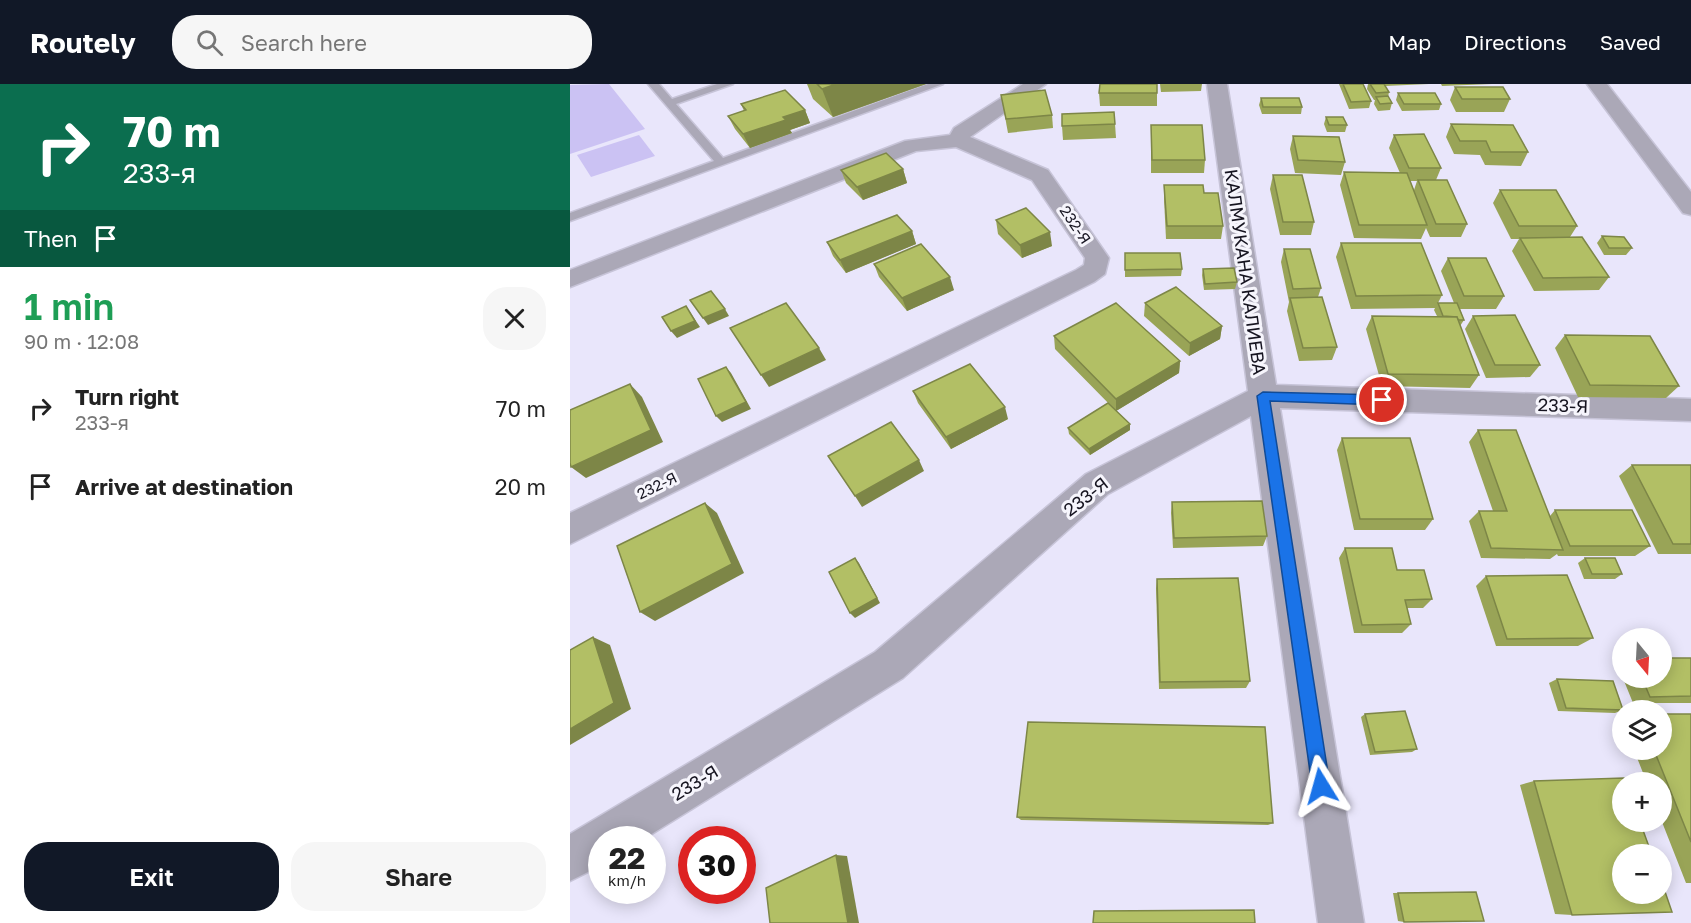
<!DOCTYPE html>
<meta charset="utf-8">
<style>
:root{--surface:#fff;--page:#f6f6f6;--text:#222;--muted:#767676;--accent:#111827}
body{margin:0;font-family:"Golos Text",sans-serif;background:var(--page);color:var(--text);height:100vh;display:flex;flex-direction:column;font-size:22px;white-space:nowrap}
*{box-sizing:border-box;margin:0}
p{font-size:20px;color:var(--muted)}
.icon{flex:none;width:33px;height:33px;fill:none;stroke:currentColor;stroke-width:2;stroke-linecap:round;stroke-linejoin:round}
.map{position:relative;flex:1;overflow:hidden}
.details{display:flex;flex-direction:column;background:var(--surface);width:570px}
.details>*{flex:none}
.top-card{background:#0b6e4f;color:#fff;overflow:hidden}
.needle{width:39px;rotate:162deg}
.buttons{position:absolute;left:1042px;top:544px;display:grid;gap:12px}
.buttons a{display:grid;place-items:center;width:60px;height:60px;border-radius:50%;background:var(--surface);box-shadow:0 3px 15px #0003;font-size:30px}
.speed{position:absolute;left:18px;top:742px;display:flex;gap:12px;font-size:30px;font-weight:700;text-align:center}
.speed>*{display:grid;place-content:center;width:78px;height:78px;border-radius:50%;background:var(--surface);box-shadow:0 3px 15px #0003;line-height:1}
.speed small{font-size:15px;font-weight:400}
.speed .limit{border:9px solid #d22;background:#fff;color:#111}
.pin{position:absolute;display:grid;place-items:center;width:51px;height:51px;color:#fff;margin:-26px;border:3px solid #fff;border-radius:50%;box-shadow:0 2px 6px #0007}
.me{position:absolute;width:66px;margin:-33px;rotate:352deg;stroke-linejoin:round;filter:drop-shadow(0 0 4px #0008)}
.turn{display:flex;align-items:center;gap:21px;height:126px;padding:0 24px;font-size:27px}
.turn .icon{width:78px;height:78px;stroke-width:2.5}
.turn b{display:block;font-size:42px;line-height:51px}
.then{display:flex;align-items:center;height:57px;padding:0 24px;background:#0003;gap:12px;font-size:22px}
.round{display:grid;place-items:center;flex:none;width:63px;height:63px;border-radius:24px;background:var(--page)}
.summary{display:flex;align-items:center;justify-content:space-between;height:102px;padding:0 24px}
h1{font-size:36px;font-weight:600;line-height:45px;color:#1e9e55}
.action{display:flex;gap:12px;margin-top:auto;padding:12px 24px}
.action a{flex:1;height:69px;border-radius:24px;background:var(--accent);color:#fff;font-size:24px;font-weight:600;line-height:69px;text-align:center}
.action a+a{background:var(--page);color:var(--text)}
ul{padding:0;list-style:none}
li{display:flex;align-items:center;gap:18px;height:78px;padding:0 24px}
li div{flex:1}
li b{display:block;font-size:22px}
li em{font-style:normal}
header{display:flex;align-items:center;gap:36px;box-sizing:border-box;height:84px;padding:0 30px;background:var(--accent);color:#fff}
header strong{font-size:28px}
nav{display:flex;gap:33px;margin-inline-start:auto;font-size:21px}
.search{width:420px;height:54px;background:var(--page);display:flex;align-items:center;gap:15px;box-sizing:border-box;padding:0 21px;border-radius:24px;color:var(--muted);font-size:22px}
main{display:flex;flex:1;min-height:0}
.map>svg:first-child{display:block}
.green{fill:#cbc2f3}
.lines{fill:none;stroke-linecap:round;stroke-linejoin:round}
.lane-casing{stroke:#c7c4d8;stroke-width:3}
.street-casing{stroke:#c7c4d8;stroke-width:3}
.lane{fill:#aba8b7;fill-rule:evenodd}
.street{fill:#aba8b7;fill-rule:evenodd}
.wall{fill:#99a457;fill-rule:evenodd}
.shaded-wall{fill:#7d8647}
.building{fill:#b2bf65;stroke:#7d8647;stroke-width:1.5}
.route{fill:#1a73e8;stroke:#114b97;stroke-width:1.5}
.labels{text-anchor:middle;stroke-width:6;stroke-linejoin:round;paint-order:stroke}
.far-street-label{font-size:15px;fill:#161420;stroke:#f6f5fc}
.street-label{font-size:18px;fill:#161420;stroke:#f6f5fc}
</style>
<header>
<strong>Routely</strong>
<div class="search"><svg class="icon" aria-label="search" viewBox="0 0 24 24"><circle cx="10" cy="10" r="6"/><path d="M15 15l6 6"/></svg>Search here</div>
<nav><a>Map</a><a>Directions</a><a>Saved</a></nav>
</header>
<main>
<section class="details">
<div class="top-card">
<div class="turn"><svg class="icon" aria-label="right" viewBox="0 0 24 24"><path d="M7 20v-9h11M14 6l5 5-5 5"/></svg><div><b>70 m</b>233-я</div></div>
<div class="then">Then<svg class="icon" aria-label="arrive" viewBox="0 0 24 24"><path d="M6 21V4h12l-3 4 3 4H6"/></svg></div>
</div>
<div class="summary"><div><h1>1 min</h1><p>90 m · 12:08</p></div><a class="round"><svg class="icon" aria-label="close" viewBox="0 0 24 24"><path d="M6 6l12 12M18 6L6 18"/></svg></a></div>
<ul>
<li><svg class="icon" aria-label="right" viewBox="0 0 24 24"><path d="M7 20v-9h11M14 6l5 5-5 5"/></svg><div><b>Turn right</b><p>233-я</p></div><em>70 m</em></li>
<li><svg class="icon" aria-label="arrive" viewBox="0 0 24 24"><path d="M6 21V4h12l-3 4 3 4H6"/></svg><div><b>Arrive at destination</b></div><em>20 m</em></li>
</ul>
<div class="action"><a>Exit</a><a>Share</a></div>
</section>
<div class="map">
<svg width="1121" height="839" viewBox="0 0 1121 839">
<rect width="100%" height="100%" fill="#e9e6fb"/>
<g class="green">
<path d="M39,0L75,45L0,70V1Z"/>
<path d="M69,51L85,72L21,93L7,71Z"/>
</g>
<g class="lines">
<defs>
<path id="lane" d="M78,0H89L102,15L147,0H163L106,20L153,74L358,0H373L0,137V129L144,77Z"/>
<g id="street">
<path d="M453,0H476L400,53L478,86L539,174L535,190L524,198L0,460V429L506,186L514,181L515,174L462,96L386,63L346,67L0,203V186L335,57L380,51L384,44Z"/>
<path d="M637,0H657L706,301L1121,315V337L710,324L794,839H748L681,332L538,410L333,594L72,756H32V781L0,797V750L305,568L516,390L678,307Z"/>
<path d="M1017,0H1037L1121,108V131L1113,129Z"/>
</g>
</defs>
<use href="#lane" class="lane-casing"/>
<use href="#street" class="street-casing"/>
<use href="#lane" class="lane"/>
<use href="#street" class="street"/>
</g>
<g class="wall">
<path d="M237,0H356L263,33L243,15Z"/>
<path d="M590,0H632L631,7L591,8Z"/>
<path d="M769,0H793L801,17L799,24L779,25Z"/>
<path d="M798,0H859L815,2L819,8L818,13L822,19L820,26L808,27L804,20L805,16H804L797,5Z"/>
<path d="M871,0H922L872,2Z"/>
<path d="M885,3L940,15L934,28H886L880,16Z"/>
<path d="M529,9H587V22H530Z"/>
<path d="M828,9L871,20L869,26L832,27L826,16Z"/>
<path d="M431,11L482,31L483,44L438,49Z"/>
<path d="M691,14L732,23L731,30H692L689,21Z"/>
<path d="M171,20L235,26L240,39L220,46L222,49L180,64L165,45L158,32L174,27Z"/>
<path d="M756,33L777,41L775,48H757L754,40Z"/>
<path d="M545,40L546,54L493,56L492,42Z"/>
<path d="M881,40L958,68L951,82L915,81L910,71L884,70L876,53Z"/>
<path d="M581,41L635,76L634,89H581Z"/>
<path d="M824,51L871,84L866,96L897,140L891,153H860L856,144L851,155L784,154L770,101L774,88L830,89L819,64ZM840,97H847L844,106Z"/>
<path d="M723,52L775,78L771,91L725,89L720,65Z"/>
<path d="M333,85L337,99L293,116L276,99L271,86Z"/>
<path d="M703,91L744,138L741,151H710L700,105Z"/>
<path d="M594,101L634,109L653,142L651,155H596L594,115Z"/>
<path d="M930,106L1007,142L1000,153L1039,193L1029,206L964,207L942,167L949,155H941L923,119Z"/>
<path d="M426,136L482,162L452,174L428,150Z"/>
<path d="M342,147L346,160L276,189L263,172L257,158Z"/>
<path d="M1032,152L1062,164L1056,171H1034L1027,159Z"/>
<path d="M771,159L872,211L868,219H884L871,187L878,174L934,212L926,225H890L894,236L890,242L909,291L900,304L812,302L796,245L802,232H867L864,226L865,224L781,225L766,173Z"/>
<path d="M714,165L751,204L748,213L767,263L762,276L729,277L717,227L719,218L711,178Z"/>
<path d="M555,169L612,185L611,192L555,193Z"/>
<path d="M304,180L384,206L337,227L309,193Z"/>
<path d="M633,185L667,198L665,205L634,206L632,191Z"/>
<path d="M575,219L652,242L650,255L619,272L574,232Z"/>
<path d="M903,232L970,281L960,293L916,294L895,245Z"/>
<path d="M995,251L1109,302L1096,314L1008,313L985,264Z"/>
<path d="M484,252L610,277L609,289L546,327L560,340V346L520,371L499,350L498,344L545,326L485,265Z"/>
<path d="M343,307L438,335L381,365L348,319Z"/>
<path d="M908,346L980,432L985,426L1080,462L1065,472H988L987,470L980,475L911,474L899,437L909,427H923L899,358Z"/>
<path d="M772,354L863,435L855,446H784L767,366Z"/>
<path d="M1062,381H1121V470H1088L1049,392Z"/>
<path d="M602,418L697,452L693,462L603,464L601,429Z"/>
<path d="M775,464L827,486L862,515L853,524H837L841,540L832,549H784L769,474Z"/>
<path d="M1015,474L1052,490L1045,495H1014L1008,479Z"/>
<path d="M916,492L1023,554L1008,562H926L906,502Z"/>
<path d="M587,495L680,597L676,604L589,605L586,504Z"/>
<path d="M1121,574V619H1063L1048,582L1053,579V594H1092Z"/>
<path d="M987,595L1053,626L1045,629L988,627L979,599Z"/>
<path d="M795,630L847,665L842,668L800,671L791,633Z"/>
<path d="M1121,630V799H1116L1092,738V699H1077L1064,666H1092Z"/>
<path d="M964,697L1002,831L985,830L950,701Z"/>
<path d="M447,733L703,739L698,741L451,736Z"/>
<path d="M906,808L834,838L828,837L823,809Z"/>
</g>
<g class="shaded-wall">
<path d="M266,0H356L263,33L252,5Z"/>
<path d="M235,26L240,39L220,46L222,49L180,64L173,50L213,33Z"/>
<path d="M333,85L337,99L293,116L287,103Z"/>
<path d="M342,147L346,160L276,189L270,176Z"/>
<path d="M480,148L482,162L452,174L450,161Z"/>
<path d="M380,193L384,206L337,227L332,214Z"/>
<path d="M116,222L130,243L107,254L101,247Z"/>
<path d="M155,225L159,232L138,241L133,234Z"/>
<path d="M652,242L650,255L619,272L620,259Z"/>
<path d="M249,264L256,276L199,303L191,291Z"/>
<path d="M610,277L609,289L546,327V315Z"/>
<path d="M156,283L161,289L181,325L152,338L146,332Z"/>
<path d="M60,300L72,313L93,358L16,394L1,383Z"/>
<path d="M435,323L438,335L381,365L376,353Z"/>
<path d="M560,340V346L520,371L519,365Z"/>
<path d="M349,376L354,387L292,423L285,412Z"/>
<path d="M135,419L147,429L174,489L85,537L70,528Z"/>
<path d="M285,474L289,479L310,519L285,534L280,529Z"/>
<path d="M23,553L40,561L61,625L0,661V645Z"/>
<path d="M266,771L277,772L289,839H278Z"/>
</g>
<g class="building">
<path d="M247,0H266L252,5Z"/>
<path d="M530,0H587V9H529Z"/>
<path d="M773,0H793L801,17L781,18Z"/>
<path d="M800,0H814L819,8L806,9Z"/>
<path d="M885,3H933L940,15H892Z"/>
<path d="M215,6L235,26L213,33L216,36L173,50L158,32L176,26L171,20Z"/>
<path d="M475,6L482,31L436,35L431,11Z"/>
<path d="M828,9H865L871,20H834Z"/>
<path d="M818,12L822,19L810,20L806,13Z"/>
<path d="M691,14H729L732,23H693Z"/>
<path d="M544,28L545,40L492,42V30Z"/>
<path d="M756,33H773L777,41H759Z"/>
<path d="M881,40L943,41L958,68H921L916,57H890Z"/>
<path d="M581,41H632L635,76H582Z"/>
<path d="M854,50L871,84H839L824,51Z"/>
<path d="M723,52L769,53L775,78L728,76Z"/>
<path d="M316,69L333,85L287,103L271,86Z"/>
<path d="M774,88L837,89L857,141H789Z"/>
<path d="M703,91H732L744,138H713Z"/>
<path d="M848,96H877L897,140H866Z"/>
<path d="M594,101H633L634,109H648L653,142H597Z"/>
<path d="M930,106H986L1007,142H949Z"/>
<path d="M456,124L480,148L450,161L426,136Z"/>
<path d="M327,131L342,147L270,176L257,158Z"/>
<path d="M1032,152L1054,153L1062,164H1039Z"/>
<path d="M1012,153L1039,193L973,194L950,154Z"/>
<path d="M771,159H851L872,211L786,212Z"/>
<path d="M351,160L380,193L332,214L304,180Z"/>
<path d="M714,165H740L751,204L723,205Z"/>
<path d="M555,169H610L612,185L555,186Z"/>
<path d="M878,174H916L934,212H894Z"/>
<path d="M664,184L667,198L635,200L633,185Z"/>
<path d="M606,203L652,242L620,259L575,219Z"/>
<path d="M141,207L155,225L133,234L120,216Z"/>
<path d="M752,213L767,263L733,264L720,214Z"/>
<path d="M216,219L249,264L191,291L160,244Z"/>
<path d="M546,219L610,277L546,315L484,252Z"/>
<path d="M868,219H887L894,236H888L887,233L873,232Z"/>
<path d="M116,222L125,237L101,247L92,233Z"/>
<path d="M945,231L970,281H925L903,232Z"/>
<path d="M802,232L887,233L909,291L818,290Z"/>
<path d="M995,251L1080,252L1109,302L1020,301Z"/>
<path d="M400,280L435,323L376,353L343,307Z"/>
<path d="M156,283L176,318L146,332L128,295Z"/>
<path d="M60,300L81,346L1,383L0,379V326Z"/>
<path d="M538,319L560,340L519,365L498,344Z"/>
<path d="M321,338L349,376L285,412L258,372Z"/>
<path d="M908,346H946L993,466L921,464L909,427H937Z"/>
<path d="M772,354H840L863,435H790Z"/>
<path d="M1062,381H1121V460H1103Z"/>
<path d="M692,417L697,452L604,454L602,418Z"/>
<path d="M135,419L162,480L70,528L47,462Z"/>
<path d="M985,426H1062L1080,462H1000Z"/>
<path d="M775,464H822L827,486H854L862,515L835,516L841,540L792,541Z"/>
<path d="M285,474L307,514L280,529L259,488Z"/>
<path d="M1015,474H1045L1052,490H1022Z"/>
<path d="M997,491L1023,554L937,555L916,492Z"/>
<path d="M668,494L680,597L590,598L587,495Z"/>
<path d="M23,553L44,619L0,645V566Z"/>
<path d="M1092,574H1121V612L1080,613L1072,594H1092Z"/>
<path d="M987,595L1043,597L1053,626L996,624Z"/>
<path d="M835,627L847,665L805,668L795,630Z"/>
<path d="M1092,630H1121V758L1084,666H1092Z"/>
<path d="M458,638L695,643L703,739L447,733Z"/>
<path d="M1054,694L1056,699H1053V738H1070L1082,771H1053V810H1092V799L1102,828L1002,831L964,697Z"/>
<path d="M266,771L278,839H200L196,804Z"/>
<path d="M906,808L914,837L834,838L828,809Z"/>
<path d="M684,826L685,839H523L524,827Z"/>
</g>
<path class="route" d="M693,308L812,311L818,316L812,321L700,317L760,702L757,708L751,710L745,708L742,702L687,312Z"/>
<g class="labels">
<g class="far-street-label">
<text transform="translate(505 141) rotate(56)" y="5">232-Я</text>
<text transform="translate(87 402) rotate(-26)" y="5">232-Я</text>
</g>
<g class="street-label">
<text transform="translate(675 188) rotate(82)" y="6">КАЛМУКАНА КАЛИЕВА</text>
<text transform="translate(993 322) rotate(2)" y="6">233-Я</text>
<text transform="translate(516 413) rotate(-38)" y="6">233-Я</text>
<text transform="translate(125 699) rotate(-31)" y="6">233-Я</text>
</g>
</g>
</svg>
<div class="buttons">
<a><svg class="needle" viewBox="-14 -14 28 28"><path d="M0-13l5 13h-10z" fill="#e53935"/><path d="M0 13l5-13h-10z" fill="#767676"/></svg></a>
<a><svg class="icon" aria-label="layers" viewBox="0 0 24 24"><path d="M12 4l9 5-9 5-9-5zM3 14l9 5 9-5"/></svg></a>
<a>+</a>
<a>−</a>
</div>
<div class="speed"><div>22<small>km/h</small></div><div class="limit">30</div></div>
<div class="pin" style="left:812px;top:316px;background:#d93025"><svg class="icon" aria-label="arrive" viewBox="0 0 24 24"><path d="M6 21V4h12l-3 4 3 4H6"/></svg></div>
<svg class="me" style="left:751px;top:702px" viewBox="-20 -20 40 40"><path d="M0-17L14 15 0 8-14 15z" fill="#1a73e8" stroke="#fff" stroke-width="4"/></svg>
</div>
</main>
